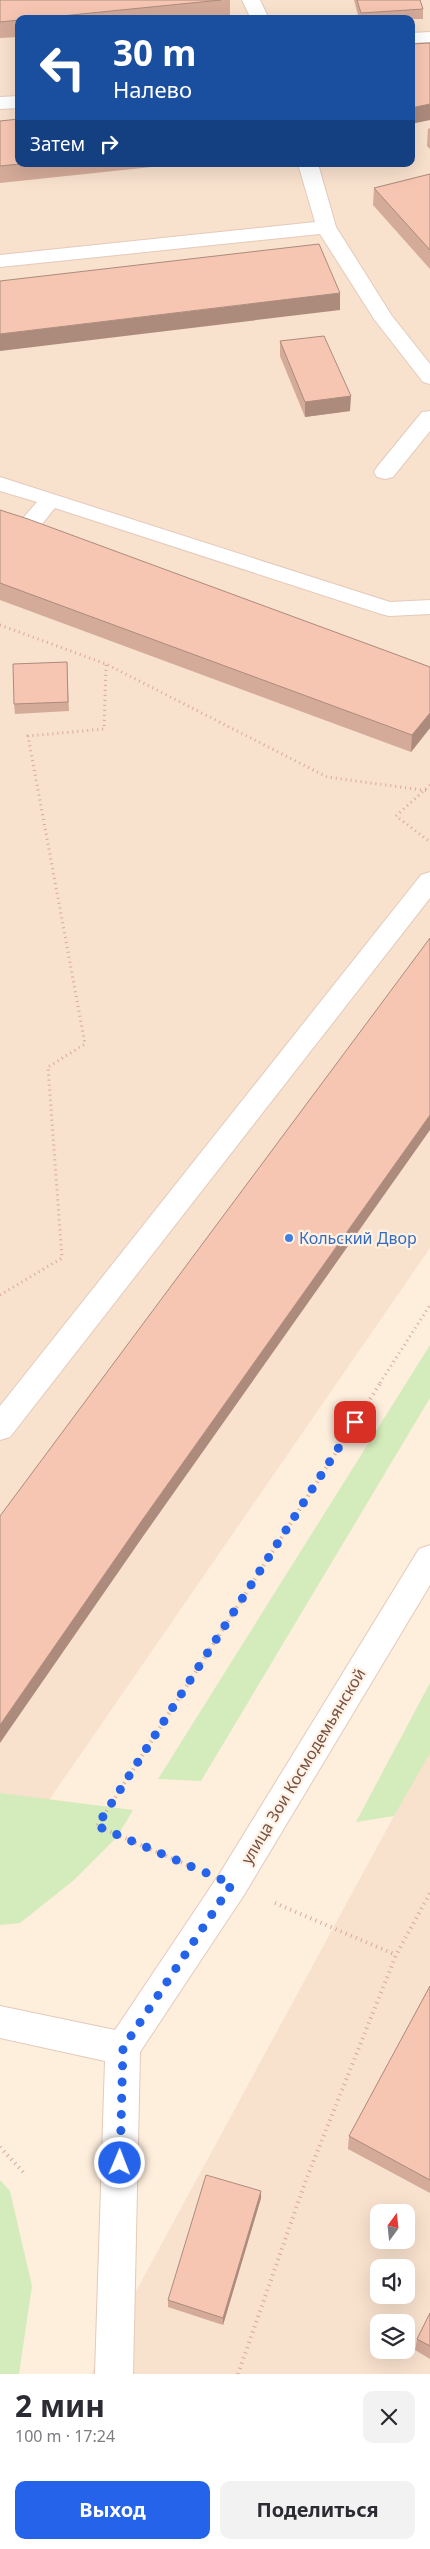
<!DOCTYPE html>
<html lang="ru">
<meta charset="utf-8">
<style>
:root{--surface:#fff;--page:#f2f2f3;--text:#2b2b33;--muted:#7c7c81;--accent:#2563eb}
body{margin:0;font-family:"Noto Sans",sans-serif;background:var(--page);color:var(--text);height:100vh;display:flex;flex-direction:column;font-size:19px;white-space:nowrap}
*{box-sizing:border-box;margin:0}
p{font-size:16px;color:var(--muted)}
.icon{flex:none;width:28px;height:28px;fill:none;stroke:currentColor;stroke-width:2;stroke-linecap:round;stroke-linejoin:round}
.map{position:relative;height:2374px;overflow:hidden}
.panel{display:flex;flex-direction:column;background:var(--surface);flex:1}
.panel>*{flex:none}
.banner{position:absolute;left:15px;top:15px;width:400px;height:152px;border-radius:10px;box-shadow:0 5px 20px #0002;background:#1a4fa0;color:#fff;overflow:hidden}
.needle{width:32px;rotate:15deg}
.tools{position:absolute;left:370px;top:2204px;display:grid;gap:10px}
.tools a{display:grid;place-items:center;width:45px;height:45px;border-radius:10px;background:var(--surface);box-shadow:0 5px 20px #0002;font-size:25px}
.pin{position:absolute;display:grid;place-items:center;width:42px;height:42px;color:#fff;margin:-21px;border-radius:10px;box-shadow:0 2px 8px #0006}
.me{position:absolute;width:55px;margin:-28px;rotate:1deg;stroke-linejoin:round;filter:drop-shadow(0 0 4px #0008)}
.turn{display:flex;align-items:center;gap:18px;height:105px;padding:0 15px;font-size:22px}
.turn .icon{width:65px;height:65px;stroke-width:2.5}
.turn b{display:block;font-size:35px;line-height:42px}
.then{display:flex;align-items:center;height:48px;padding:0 15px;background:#0003;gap:10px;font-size:19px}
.round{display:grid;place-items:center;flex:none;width:52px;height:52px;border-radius:10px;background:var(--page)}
.headline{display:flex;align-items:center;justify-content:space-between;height:85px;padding:0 15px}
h1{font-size:30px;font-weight:700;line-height:38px}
.cta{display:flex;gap:10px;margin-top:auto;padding:10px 15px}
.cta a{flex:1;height:58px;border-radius:10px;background:var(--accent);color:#fff;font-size:20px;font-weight:700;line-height:58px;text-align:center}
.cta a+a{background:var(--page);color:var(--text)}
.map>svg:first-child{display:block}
.residential{fill:#f8e1cd;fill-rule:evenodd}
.green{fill:#d4ecbb}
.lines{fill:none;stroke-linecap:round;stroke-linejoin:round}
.minor-casing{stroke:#e4cabb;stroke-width:2}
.path-far1{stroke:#daa996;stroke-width:3;stroke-dasharray:1 4;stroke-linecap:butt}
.path{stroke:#daa996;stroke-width:4;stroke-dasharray:1 4.5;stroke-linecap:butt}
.minor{fill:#fff;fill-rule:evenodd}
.wall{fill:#d4aa99}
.shaded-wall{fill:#ac8b7d}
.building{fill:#f6c6b2;stroke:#ac8b7d}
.route{stroke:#2563eb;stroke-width:9;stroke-dasharray:0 16.2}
.shop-dot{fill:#3f7fe0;stroke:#fff2e5;stroke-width:2}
.labels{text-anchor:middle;stroke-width:4.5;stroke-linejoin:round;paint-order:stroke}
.shop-label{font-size:16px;fill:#366cbe;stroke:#fff2e5;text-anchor:start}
.street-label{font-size:16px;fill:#755044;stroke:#fff2e5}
</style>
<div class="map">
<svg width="430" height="2374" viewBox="0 0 430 2374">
<rect width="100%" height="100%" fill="#feeedc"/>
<g class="residential">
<path d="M0,0H430V1248L0,1871ZM19,19H411V164H19Z"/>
<path d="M430,1750V2374H91L394,1816ZM379,2212H406V2240H379ZM379,2268H406V2295H379ZM379,2322H406V2350H379Z"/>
</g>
<g class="green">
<path d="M430,1345V1398L201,1781L158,1779Z"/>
<path d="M430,1683V1753L394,1816L356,1822Z"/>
<path d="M0,1793L133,1810L117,1837L74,1880L20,1923L0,1925Z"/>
<path d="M0,2180L10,2191L32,2286L19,2374H0Z"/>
</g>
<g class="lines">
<defs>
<g id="minor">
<path d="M242,0H260L269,19H251Z"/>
<path d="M430,32V42L411,43V33Z"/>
<path d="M19,96V108L0,109V97Z"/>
<path d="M298,164H318L336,227L392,316L430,364V384L423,382L374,319L320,234L0,267V255L315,222Z"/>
<path d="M430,411V431L393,477L385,479L377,477L374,472L377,467L422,412Z"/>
<path d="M0,477L390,602L430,600V614L389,616L381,614L55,508C43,521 32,544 12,539L9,534L37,502L0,491Z"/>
<path d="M430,872V898L10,1437L0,1440V1406L421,875Z"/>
<path d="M430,1545V1585L244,1895L140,2052L133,2374H95L105,2061L0,2038V2006L115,2030L220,1873L419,1549Z"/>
</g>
</defs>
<use href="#minor" class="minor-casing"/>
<g class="path-far1">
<path d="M0,625L106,664L327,777L430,791"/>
<path d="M430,785L396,816L430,842"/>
<path d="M0,1295L62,1258L48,1067L85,1044L28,736L104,729L106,664"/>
<path d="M380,1383L430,1305"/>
</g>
<g class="path">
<path d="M187,1865L97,1826L381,1382"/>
<path d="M275,1903L396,1955"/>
<path d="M0,2147L24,2173"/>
<path d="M238,2374L306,2180L396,1955L430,1893"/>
</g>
<use href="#minor" class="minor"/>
</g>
<g class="wall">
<path d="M0,0H230V16L198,19H19V37L0,38Z"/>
<path d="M354,0H420L423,9V19H359Z"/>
<path d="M0,121L19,164H180L0,183Z"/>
<path d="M430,128V149L427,146L428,129Z"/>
<path d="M430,174V269L373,205L374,188Z"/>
<path d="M280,341L350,411L305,417L280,356Z"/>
<path d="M0,510L430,667V728L411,752L0,600Z"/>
<path d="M67,662L69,711L15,714L14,704Z"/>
<path d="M430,1986V2193L348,2149L349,2136Z"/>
<path d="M261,2198L223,2325L168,2307V2300Z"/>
<path d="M430,2313V2359L415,2350L417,2339Z"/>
</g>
<g class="shaded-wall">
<path d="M430,104V120L411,124V108Z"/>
<path d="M340,293V310L0,351V334Z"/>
<path d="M351,396L350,411L305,417V402Z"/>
<path d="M430,713V728L411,752L412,735Z"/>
<path d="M430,1115V1130L144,1535L0,1743V1725L143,1519Z"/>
<path d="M261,2191V2198L223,2325V2318Z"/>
</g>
<g class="building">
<path d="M0,0H221L31,19H19V20L0,22Z"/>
<path d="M357,0H420L423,9L361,13Z"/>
<path d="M430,43V104L411,108V44Z"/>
<path d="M19,119V164H20L0,166V121Z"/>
<path d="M430,174V250L374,188Z"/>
<path d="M319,244L340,293L0,334V281Z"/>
<path d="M324,336L351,396L305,402L280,341Z"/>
<path d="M0,510L28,519L430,667V713L412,735L0,583Z"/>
<path d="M67,662L68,702L14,704L13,664Z"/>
<path d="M430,938V1115L143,1519L0,1725V1516Z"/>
<path d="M430,1986V2180L349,2136Z"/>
<path d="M206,2175L261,2191L223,2318L168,2300Z"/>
<path d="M430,2313V2346L417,2339Z"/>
</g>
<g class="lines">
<path class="route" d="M120,2163L123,2048L232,1884L97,1826L355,1422"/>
</g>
<circle class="shop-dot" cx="289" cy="1238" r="5"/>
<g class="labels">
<g class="shop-label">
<text x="299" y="1244">Кольский Двор</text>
</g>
<g class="street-label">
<text transform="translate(303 1766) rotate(-59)" y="6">улица Зои Космодемьянской</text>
</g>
</g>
</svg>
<div class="tools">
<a><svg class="needle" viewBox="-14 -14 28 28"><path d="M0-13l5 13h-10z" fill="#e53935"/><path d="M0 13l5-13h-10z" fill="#7c7c81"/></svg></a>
<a><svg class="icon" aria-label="sound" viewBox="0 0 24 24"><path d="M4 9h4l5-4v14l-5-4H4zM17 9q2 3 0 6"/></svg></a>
<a><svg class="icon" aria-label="layers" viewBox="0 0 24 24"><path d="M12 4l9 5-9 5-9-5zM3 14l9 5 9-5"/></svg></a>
</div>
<div class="pin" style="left:355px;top:1422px;background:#d93025"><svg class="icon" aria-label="arrive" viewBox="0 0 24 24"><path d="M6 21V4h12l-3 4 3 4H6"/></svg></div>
<svg class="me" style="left:120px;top:2163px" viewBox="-20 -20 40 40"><circle r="17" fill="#2563eb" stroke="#fff" stroke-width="3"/><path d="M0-11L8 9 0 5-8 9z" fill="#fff"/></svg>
<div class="banner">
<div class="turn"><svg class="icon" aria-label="left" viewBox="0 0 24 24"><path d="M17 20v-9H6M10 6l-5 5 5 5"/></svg><div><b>30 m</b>Налево</div></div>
<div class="then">Затем<svg class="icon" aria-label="right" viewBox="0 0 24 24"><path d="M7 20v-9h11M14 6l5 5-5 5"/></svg></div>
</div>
</div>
<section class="panel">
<div class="headline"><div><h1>2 мин</h1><p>100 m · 17:24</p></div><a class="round"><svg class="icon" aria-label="close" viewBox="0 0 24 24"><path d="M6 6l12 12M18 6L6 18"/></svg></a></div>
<div class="cta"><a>Выход</a><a>Поделиться</a></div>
</section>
